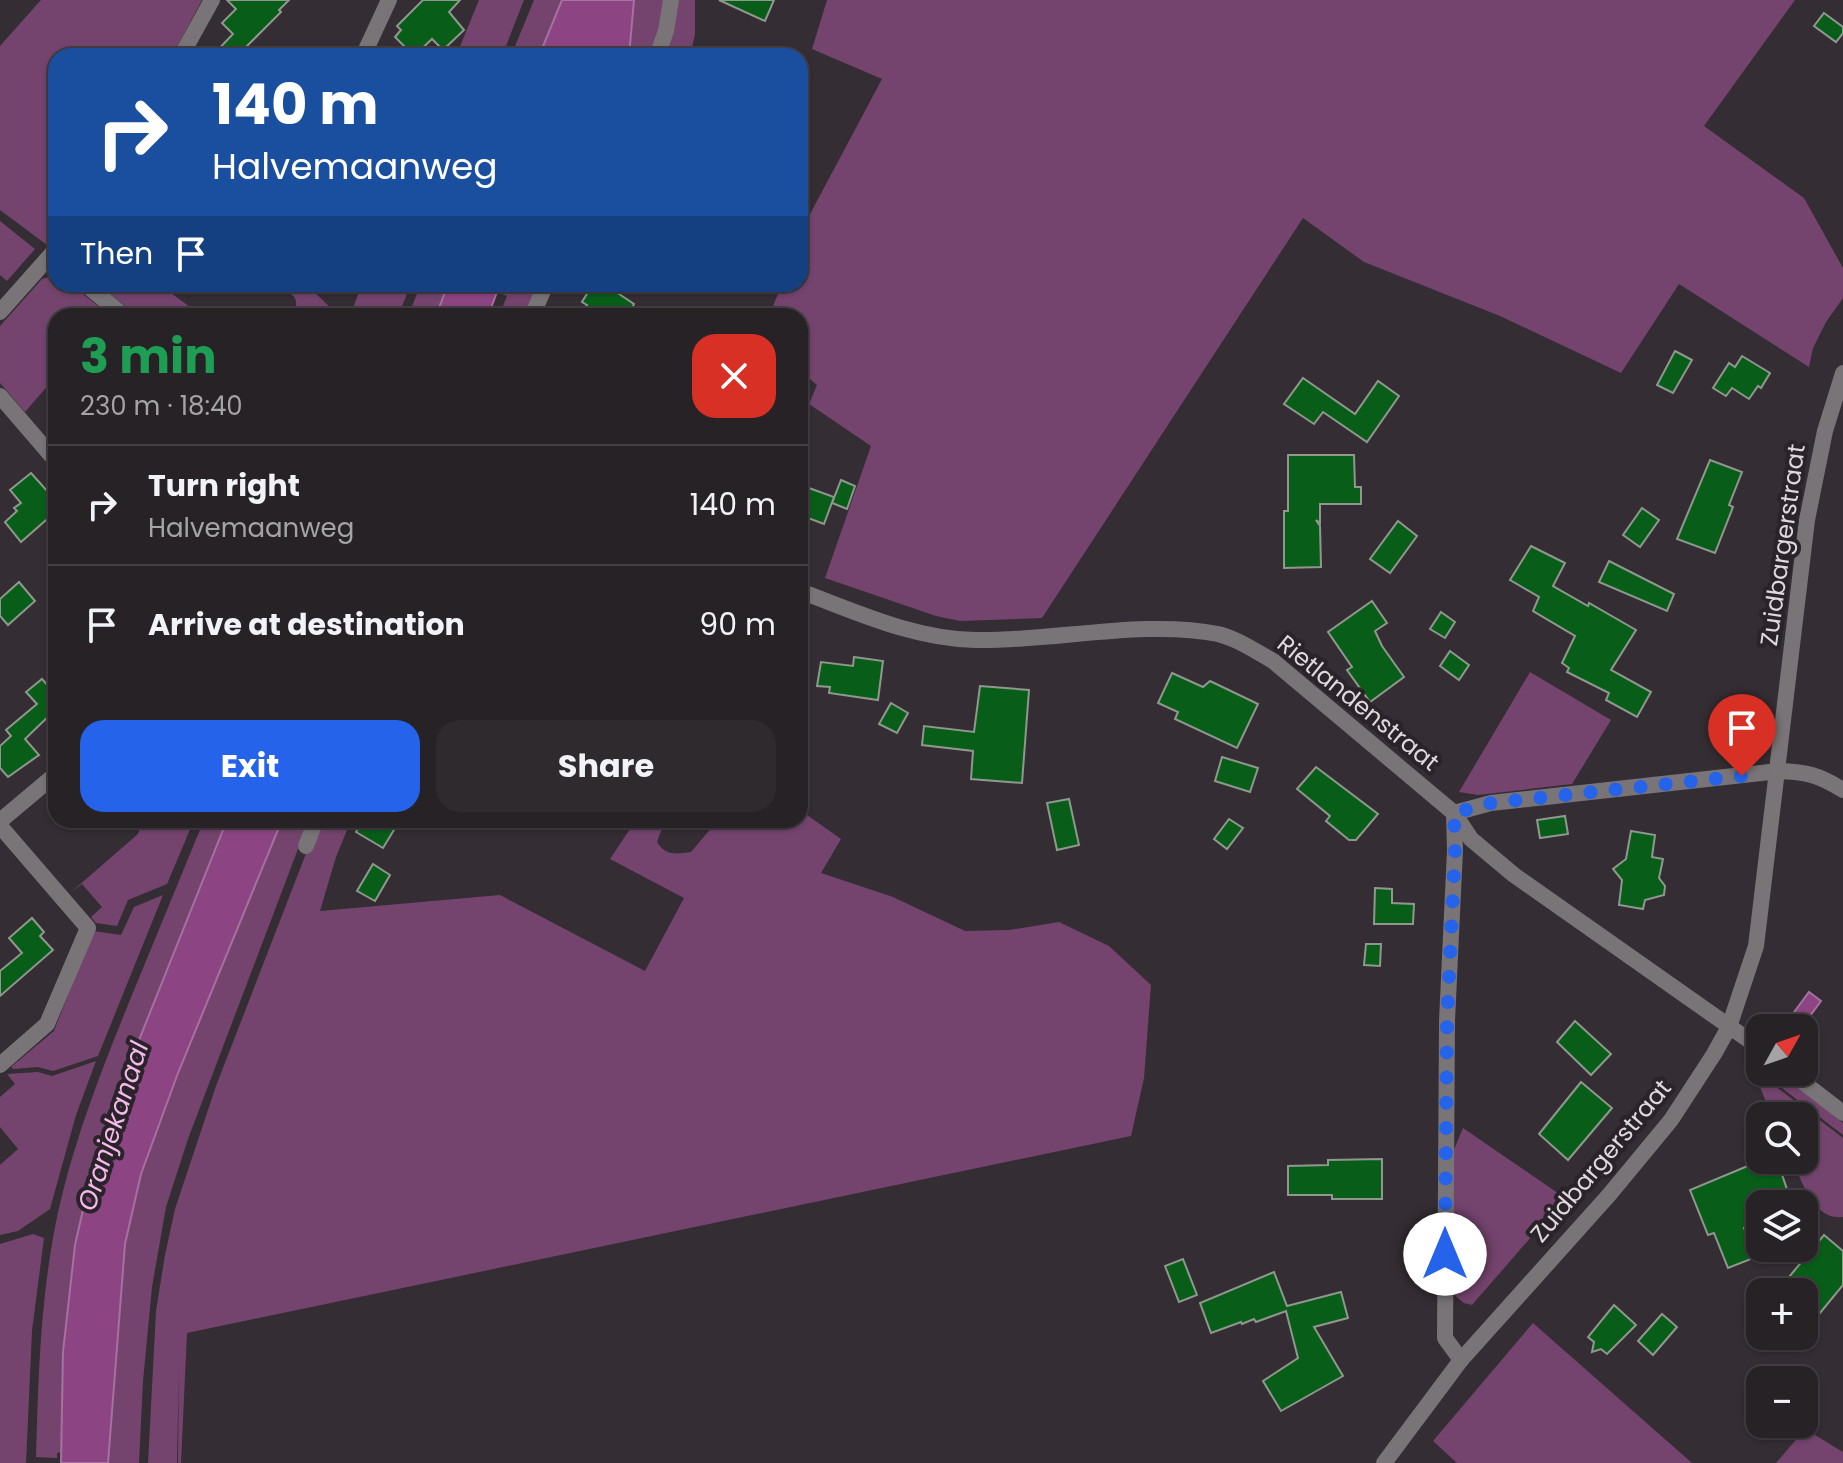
<!DOCTYPE html>
<meta charset="utf-8">
<style>
:root{--surface:#272226;--page:#2f2a2e;--text:#f1f3f6;--muted:#a4a4a7;--line:#433f43;--accent:#2563eb}
body{margin:0;font-family:Poppins,sans-serif;background:var(--page);color:var(--text);height:100vh;display:flex;flex-direction:column;font-size:30px;white-space:nowrap}
*{box-sizing:border-box;margin:0}
p{font-size:26px;color:var(--muted)}
.icon{flex:none;width:44px;height:44px;fill:none;stroke:currentColor;stroke-width:2;stroke-linecap:round;stroke-linejoin:round}
.map{position:relative;flex:1;overflow:hidden}
.panel{position:absolute;left:48px;top:308px;width:760px;height:520px;display:flex;flex-direction:column;background:var(--surface);border-radius:24px;box-shadow:0 2px 6px #0004,0 0 0 2px var(--line)}
.panel>*{flex:none}
.banner{position:absolute;left:48px;top:48px;width:760px;height:244px;border-radius:24px;box-shadow:0 2px 6px #0004,0 0 0 2px var(--line);background:#1a4fa0;color:#fff;overflow:hidden}
.needle{width:52px;rotate:50deg}
.controls{position:absolute;left:1746px;top:1014px;display:grid;gap:16px}
.controls a{display:grid;place-items:center;width:72px;height:72px;border-radius:16px;background:var(--surface);box-shadow:0 2px 6px #0004,0 0 0 2px var(--line);font-size:40px}
.pin{position:absolute;display:grid;place-items:center;width:68px;height:68px;color:#fff;margin:-82px -34px;border-radius:50% 50% 50% 0;rotate:-45deg;box-shadow:0 0 8px #0007}
.pin .icon{rotate:45deg}
.me{position:absolute;width:88px;margin:-44px;rotate:0deg;stroke-linejoin:round;filter:drop-shadow(0 0 6px #0008)}
.turn{display:flex;align-items:center;gap:28px;height:168px;padding:0 32px;font-size:36px}
.turn .icon{width:104px;height:104px;stroke-width:2.5}
.turn b{display:block;font-size:56px;line-height:68px}
.then{display:flex;align-items:center;height:76px;padding:0 32px;background:#0003;gap:16px;font-size:30px}
.round{display:grid;place-items:center;flex:none;width:84px;height:84px;border-radius:24px;background:var(--page)}
.headline{display:flex;align-items:center;justify-content:space-between;height:136px;padding:0 32px}
h1{font-size:48px;font-weight:700;line-height:60px;color:#1e9e55}
.button{display:flex;gap:16px;margin-top:auto;padding:16px 32px}
.button a{flex:1;height:92px;border-radius:24px;background:var(--accent);color:#fff;font-size:32px;font-weight:700;line-height:92px;text-align:center}
.button a+a{background:var(--page);color:var(--text)}
ul{padding:0;list-style:none}
li{display:flex;align-items:center;gap:24px;height:120px;padding:0 32px;border-top:2px solid var(--line)}
li div{flex:1}
li b{display:block;font-size:30px}
li em{font-style:normal}
.map>svg:first-child{display:block}
.green{fill:#74446e}
.water{fill:#8c4483;stroke:#a5719e;stroke-width:2}
.building{fill:#085e19;stroke:#90978f;stroke-width:2}
.lines{fill:none;stroke-linecap:round;stroke-linejoin:round}
.minor{stroke:#787477;stroke-width:16}
.tertiary{stroke:#787477;stroke-width:16}
.route{stroke:#2563eb;stroke-width:14;stroke-dasharray:0 25.2}
.labels{text-anchor:middle;stroke-width:8;stroke-linejoin:round;paint-order:stroke}
.street-label{font-size:24px;fill:#ded9dd;stroke:#2a2329}
.water-label{font-size:26px;font-style:italic;fill:#f4b9eb;stroke:#2a2329}
</style>
<div class="map">
<svg width="1843" height="1463" viewBox="0 0 1843 1463">
<rect width="100%" height="100%" fill="#342d33"/>
<g class="green">
<path d="M41,0H202L172,56H56V235L47,245L0,210V46Z"/>
<path d="M479,0H524L502,56H456Z"/>
<path d="M534,0H562L539,56H511Z"/>
<path d="M634,0H668L653,56H629Z"/>
<path d="M677,0H695V34L690,56H664Z"/>
<path d="M827,0H1795L1704,126L1804,198L1843,268V298L1826,322L1813,348L1809,367L1679,284L1621,373L1500,316L1364,262L1303,218L1042,618L960,621L936,616L825,578L871,446L809,404L817,385L800,371V316H769L782,284H800V238L809,216L882,79L812,49Z"/>
<path d="M0,221L35,249L7,281L0,275Z"/>
<path d="M56,275V284H70L111,316H56V376L25,412L0,383V326L42,279Z"/>
<path d="M97,284H159L202,316H138Z"/>
<path d="M193,284H306L339,316H290C306,297 288,291 271,284C243,296 221,292 193,284Z"/>
<path d="M362,284H411L398,316H350Z"/>
<path d="M421,284H448L436,316H408Z"/>
<path d="M500,284H540L526,316H499L507,296L497,292Z"/>
<path d="M1530,672L1611,720L1572,784L1478,795L1459,792Z"/>
<path d="M800,810L841,839L821,873L893,897L965,931L1009,930L1059,922L1109,946L1151,985L1144,1078L1131,1136L187,1333L181,1463H178L179,1365L177,1463H148L156,1311L165,1255L175,1209L216,1086L319,820H351L336,857L320,911L500,895L645,971L684,898L610,859L636,820H665L657,842C665,856 677,854 691,852L718,820H800Z"/>
<path d="M143,820H194L167,884L128,900L117,926L96,923L91,917L102,907L82,884L70,893L138,834Z"/>
<path d="M204,820H227L107,1124C70,1236 63,1336 61,1452L57,1453V1458L36,1457C38,1384 40,1311 53,1238C68,1154 100,1074 132,995C156,937 180,878 204,820Z"/>
<path d="M282,820H309L188,1139L166,1207L152,1287L143,1381L139,1463H108L125,1244L141,1174L178,1073Z"/>
<path d="M163,895L98,1056L53,1071L38,1067L13,1069L11,1067L54,1031L93,931L121,935L134,907Z"/>
<path d="M1753,1054L1760,1059V1071L1757,1070L1758,1073L1843,1138V1217C1814,1221 1802,1181 1792,1160H1804V1116H1772L1749,1061Z"/>
<path d="M96,1061L76,1115L50,1209L18,1231L0,1235V1165L18,1149L0,1127V1097L15,1084L7,1074L38,1072L52,1076Z"/>
<path d="M1761,1072H1779L1843,1123V1135Z"/>
<path d="M1463,1128L1565,1198L1472,1305L1464,1303L1452,1293L1450,1159Z"/>
<path d="M33,1234L44,1238L32,1331L26,1463H0V1244Z"/>
<path d="M1533,1323L1692,1463H1457L1433,1441Z"/>
<path d="M1805,1429L1843,1452V1463H1776Z"/>
</g>
<g class="water">
<path d="M562,0H634L629,56H539Z"/>
<path d="M448,284H500L488,316H436Z"/>
<path d="M227,820H282L178,1073L141,1174L125,1244L108,1463H61L63,1352L75,1245L93,1166L129,1065Z"/>
<path d="M1809,992L1821,1001L1802,1027L1789,1019Z"/>
</g>
<g class="building">
<path d="M227,0H289L279,10L281,12L237,56H212L233,34L222,23L236,9Z"/>
<path d="M423,0H460L449,12L464,30L443,50L432,39L414,56L395,37L401,30L397,26Z"/>
<path d="M719,0H774L765,21Z"/>
<path d="M1824,13L1843,27V33L1836,42L1814,26Z"/>
<path d="M593,284H604L634,304L627,316H581L587,305L582,302Z"/>
<path d="M1675,351L1692,360L1673,393L1657,385Z"/>
<path d="M1742,356L1770,373L1761,388L1758,386L1749,399L1732,388L1726,396L1713,388L1729,363L1735,367Z"/>
<path d="M1303,378L1355,414L1378,381L1399,396L1367,442L1323,412L1314,424L1284,404Z"/>
<path d="M1288,455H1354L1355,487H1361V504H1320V523L1316,520L1320,526L1321,567L1284,568V511H1288Z"/>
<path d="M1710,460L1742,472L1729,505L1733,507L1715,553L1677,539Z"/>
<path d="M31,473L49,493L48,508L53,514L21,542L5,522L17,511L14,508L21,503L10,490Z"/>
<path d="M841,480L855,486L847,509L832,503Z"/>
<path d="M809,488L834,497L824,524L800,515V490L807,493Z"/>
<path d="M1642,508L1659,520L1640,547L1623,535Z"/>
<path d="M1398,521L1417,536L1390,573L1370,559Z"/>
<path d="M1531,546L1565,563L1553,586L1588,606L1589,603L1636,630L1611,670L1651,692L1637,717L1606,700L1609,693L1567,672L1569,668L1562,663L1575,636L1533,611L1539,597L1510,580Z"/>
<path d="M1609,561L1674,594L1667,611L1599,582Z"/>
<path d="M19,582L35,601L8,625L0,616V599Z"/>
<path d="M1372,601L1387,623L1375,631L1382,646L1404,677L1370,702L1347,670L1352,667L1328,632Z"/>
<path d="M1441,612L1455,622L1445,638L1430,629Z"/>
<path d="M1450,651L1469,665L1459,680L1440,666Z"/>
<path d="M854,657L883,661L878,700L829,693L830,687L817,686L821,662L853,666Z"/>
<path d="M1172,673L1203,687L1210,681L1258,704L1237,748L1175,719L1178,712L1158,703Z"/>
<path d="M42,679L56,695V709L25,739L39,755L8,777L0,768V746L11,736L6,730L37,704L26,692Z"/>
<path d="M980,686L1029,690L1022,783L971,779L973,751L922,745L924,726L974,732Z"/>
<path d="M891,703L908,713L897,733L879,724Z"/>
<path d="M1222,757L1258,768L1250,792L1215,781Z"/>
<path d="M1316,767L1378,814L1356,840H1349L1326,821L1330,816L1297,789Z"/>
<path d="M1069,799L1079,845L1057,850L1047,803Z"/>
<path d="M1565,816L1568,834L1540,838L1537,820Z"/>
<path d="M1229,819L1243,828L1227,849L1214,839Z"/>
<path d="M363,820H400L383,848L356,832Z"/>
<path d="M1631,831L1655,835L1652,857L1663,859L1659,878L1665,886L1664,895L1645,900L1643,909L1619,905L1622,880L1613,869L1626,859Z"/>
<path d="M373,864L390,875L375,901L357,891Z"/>
<path d="M1375,888L1392,889V903L1414,904L1413,924H1374Z"/>
<path d="M32,918L44,932L40,936L53,950L0,996V971L22,953L9,938Z"/>
<path d="M1366,944H1381L1380,966L1364,965Z"/>
<path d="M1575,1021L1611,1054L1591,1075L1557,1042Z"/>
<path d="M1581,1082L1612,1108L1568,1160L1539,1134Z"/>
<path d="M1382,1159V1199H1332V1195H1288V1166L1328,1165V1160Z"/>
<path d="M1762,1160L1764,1163L1777,1160L1792,1204H1760V1221L1744,1228L1756,1257L1728,1268L1714,1233L1708,1235L1690,1190Z"/>
<path d="M1824,1235L1843,1251V1285L1820,1313L1804,1299V1292H1795L1784,1283Z"/>
<path d="M1183,1259L1197,1295L1179,1302L1165,1266Z"/>
<path d="M1274,1272L1287,1306L1341,1292L1348,1318L1314,1327L1343,1376L1281,1411L1263,1381L1298,1358L1286,1311L1256,1322L1254,1319L1242,1324L1241,1322L1211,1333L1200,1303Z"/>
<path d="M1614,1305L1636,1325L1607,1354L1601,1349L1592,1352L1594,1342L1588,1337Z"/>
<path d="M1662,1314L1677,1327L1653,1355L1638,1341Z"/>
</g>
<g class="lines">
<g class="minor">
<path d="M181,56L212,0"/>
<path d="M363,56L389,0"/>
<path d="M657,56L666,31L671,0"/>
<path d="M85,284L124,316"/>
<path d="M0,312L56,249"/>
<path d="M532,316L546,284"/>
<path d="M0,396L56,461"/>
<path d="M800,591C856,612 914,639 975,640C1052,642 1143,619 1218,634C1238,639 1255,651 1273,661L1454,813L1471,839L1514,875L1760,1048"/>
<path d="M1454,813L1491,803L1779,771C1807,772 1819,775 1843,790"/>
<path d="M1454,814L1455,850L1447,1021L1445,1338L1461,1360"/>
<path d="M0,821L56,774"/>
<path d="M0,826L88,928L47,1024L0,1065"/>
<path d="M306,846L316,820"/>
<path d="M1790,1072L1843,1113"/>
</g>
<path class="tertiary" d="M1384,1463L1461,1360L1609,1195L1671,1120L1714,1054L1729,1027L1756,946L1807,520L1825,431L1843,373"/>
</g>
<g class="lines">
<path class="route" d="M1445,1254L1447,1021L1455,850L1454,813L1491,803L1742,776"/>
</g>
<g class="labels">
<g class="street-label">
<text transform="translate(1783 545) rotate(-82)" y="8">Zuidbargerstraat</text>
<text transform="translate(1358 703) rotate(39)" y="8">Rietlandenstraat</text>
<text transform="translate(1601 1161) rotate(-50)" y="8">Zuidbargerstraat</text>
</g>
<g class="water-label">
<text transform="translate(113 1126) rotate(-72)" y="9">Oranjekanaal</text>
</g>
</g>
</svg>
<div class="controls">
<a><svg class="needle" viewBox="-14 -14 28 28"><path d="M0-13l5 13h-10z" fill="#e53935"/><path d="M0 13l5-13h-10z" fill="#a4a4a7"/></svg></a>
<a><svg class="icon" aria-label="search" viewBox="0 0 24 24"><circle cx="10" cy="10" r="6"/><path d="M15 15l6 6"/></svg></a>
<a><svg class="icon" aria-label="layers" viewBox="0 0 24 24"><path d="M12 4l9 5-9 5-9-5zM3 14l9 5 9-5"/></svg></a>
<a>+</a>
<a>−</a>
</div>
<div class="pin" style="left:1742px;top:776px;background:#d93025"><svg class="icon" aria-label="arrive" viewBox="0 0 24 24"><path d="M6 21V4h12l-3 4 3 4H6"/></svg></div>
<svg class="me" style="left:1445px;top:1254px" viewBox="-20 -20 40 40"><circle r="19" fill="#fff"/><path d="M0-13L10 11 0 6-10 11z" fill="#2563eb"/></svg>
<div class="banner">
<div class="turn"><svg class="icon" aria-label="right" viewBox="0 0 24 24"><path d="M7 20v-9h11M14 6l5 5-5 5"/></svg><div><b>140 m</b>Halvemaanweg</div></div>
<div class="then">Then<svg class="icon" aria-label="arrive" viewBox="0 0 24 24"><path d="M6 21V4h12l-3 4 3 4H6"/></svg></div>
</div>
<section class="panel">
<div class="headline"><div><h1>3 min</h1><p>230 m · 18:40</p></div><a class="round" style="background:#d93025;color:#fff"><svg class="icon" aria-label="close" viewBox="0 0 24 24"><path d="M6 6l12 12M18 6L6 18"/></svg></a></div>
<ul>
<li><svg class="icon" aria-label="right" viewBox="0 0 24 24"><path d="M7 20v-9h11M14 6l5 5-5 5"/></svg><div><b>Turn right</b><p>Halvemaanweg</p></div><em>140 m</em></li>
<li><svg class="icon" aria-label="arrive" viewBox="0 0 24 24"><path d="M6 21V4h12l-3 4 3 4H6"/></svg><div><b>Arrive at destination</b></div><em>90 m</em></li>
</ul>
<div class="button"><a>Exit</a><a>Share</a></div>
</section>
</div>
